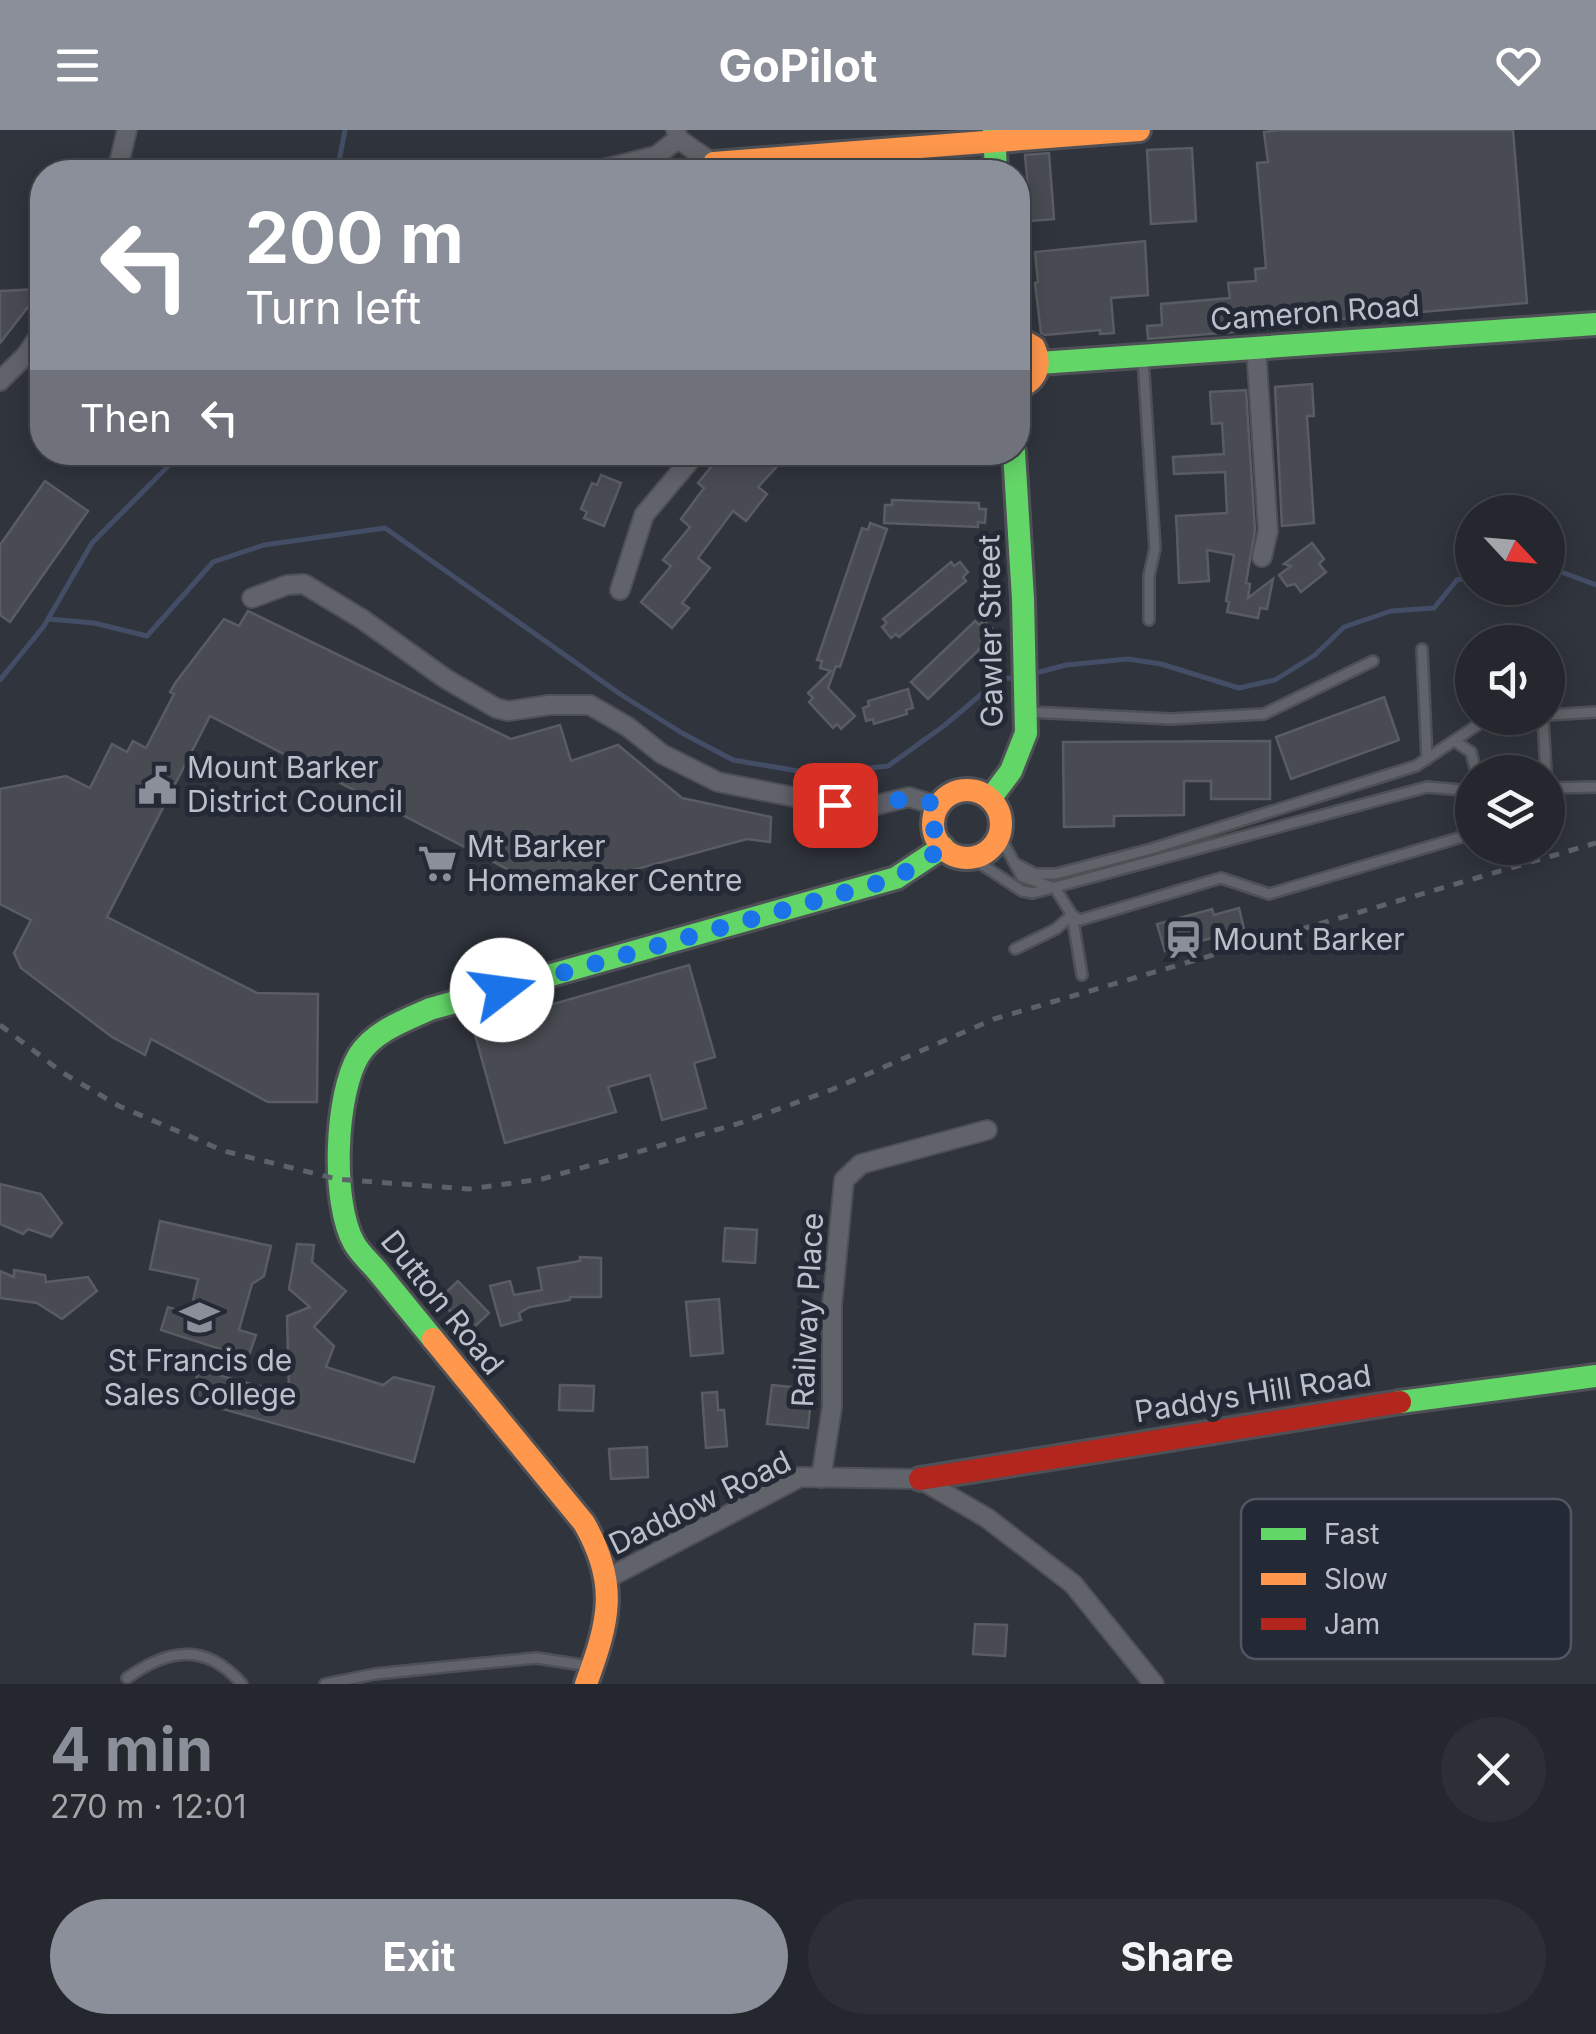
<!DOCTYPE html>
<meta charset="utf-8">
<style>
:root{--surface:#24272d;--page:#2c2f35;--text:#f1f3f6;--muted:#a3a5aa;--line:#414449;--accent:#8b8f99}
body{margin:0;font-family:Inter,sans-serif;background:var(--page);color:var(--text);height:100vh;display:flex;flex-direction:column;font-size:38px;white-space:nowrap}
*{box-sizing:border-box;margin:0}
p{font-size:32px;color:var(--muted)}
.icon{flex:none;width:55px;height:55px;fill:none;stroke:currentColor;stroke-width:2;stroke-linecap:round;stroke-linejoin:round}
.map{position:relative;height:1554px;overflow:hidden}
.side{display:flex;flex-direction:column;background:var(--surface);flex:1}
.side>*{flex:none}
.top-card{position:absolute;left:30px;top:30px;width:1000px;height:305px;border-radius:40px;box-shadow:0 5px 25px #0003,0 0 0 2px var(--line);background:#8b8f99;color:#fff;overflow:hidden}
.needle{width:65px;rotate:116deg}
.controls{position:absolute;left:1455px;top:365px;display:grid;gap:20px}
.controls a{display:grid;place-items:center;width:110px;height:110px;border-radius:50%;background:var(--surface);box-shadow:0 5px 25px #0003,0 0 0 2px var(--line);font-size:50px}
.pin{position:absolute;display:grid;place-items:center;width:85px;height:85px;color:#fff;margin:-42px;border-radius:20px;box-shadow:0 5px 15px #0006}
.me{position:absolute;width:110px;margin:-55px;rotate:75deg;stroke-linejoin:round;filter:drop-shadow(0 0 8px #0008)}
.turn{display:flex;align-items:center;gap:35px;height:210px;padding:0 50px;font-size:45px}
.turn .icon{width:130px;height:130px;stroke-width:2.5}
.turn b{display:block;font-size:70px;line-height:85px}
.then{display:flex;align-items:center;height:95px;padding:0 50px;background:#0003;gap:20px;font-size:38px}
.round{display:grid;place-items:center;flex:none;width:105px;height:105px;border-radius:52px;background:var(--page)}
.overview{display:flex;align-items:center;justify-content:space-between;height:170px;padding:0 50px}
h1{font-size:60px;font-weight:700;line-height:75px;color:var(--accent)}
.action{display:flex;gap:20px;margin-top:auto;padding:20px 50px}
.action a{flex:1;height:115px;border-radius:60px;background:var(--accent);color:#fff;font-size:40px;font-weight:700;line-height:115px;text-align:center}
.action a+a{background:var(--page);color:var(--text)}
header{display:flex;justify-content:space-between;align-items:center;height:130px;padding:0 50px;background:var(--accent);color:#fff;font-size:45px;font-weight:700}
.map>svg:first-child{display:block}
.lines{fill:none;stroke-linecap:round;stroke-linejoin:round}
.stream{stroke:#434d65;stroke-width:5}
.building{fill:#484b52;stroke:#595c63;stroke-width:2.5}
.lane-casing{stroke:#4e5056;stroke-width:14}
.street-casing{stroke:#4e5056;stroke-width:22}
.fast-casing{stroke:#4e5056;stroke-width:28}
.slow-casing{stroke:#4e5056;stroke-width:28}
.jam-casing{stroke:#4e5056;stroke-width:28}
.lane{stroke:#60636a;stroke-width:9}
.street{stroke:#60636a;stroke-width:18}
.fast{stroke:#63d668;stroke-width:22}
.slow{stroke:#ff974d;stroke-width:22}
.jam{stroke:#b3261e;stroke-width:22}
.rail{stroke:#5e6168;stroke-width:5;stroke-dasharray:10 10;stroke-linecap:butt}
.route{stroke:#1a73e8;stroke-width:18;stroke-dasharray:0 32.4}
.labels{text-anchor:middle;stroke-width:10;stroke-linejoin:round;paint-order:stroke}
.street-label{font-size:30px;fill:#bcc0cb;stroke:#242936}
.poi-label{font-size:30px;fill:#bcc0cb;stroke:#242936;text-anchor:start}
.key{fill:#242936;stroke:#525663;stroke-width:2.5}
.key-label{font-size:28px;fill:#bcc0cb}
</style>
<header><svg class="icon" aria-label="menu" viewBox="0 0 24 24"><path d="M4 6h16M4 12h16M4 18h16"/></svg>GoPilot<svg class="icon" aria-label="heart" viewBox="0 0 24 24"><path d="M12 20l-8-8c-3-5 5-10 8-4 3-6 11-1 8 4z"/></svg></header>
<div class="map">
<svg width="1596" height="1554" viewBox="0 0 1596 1554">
<rect width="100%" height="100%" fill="#30343c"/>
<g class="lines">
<g class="stream">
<path d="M337,42L345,0"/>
<path d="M1548,437L1596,455"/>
<path d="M48,489L94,493L147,506L213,432L264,415L385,398L623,566L682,603L733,630L816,644L888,636L945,595L998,550L1016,547"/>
<path d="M1032,544L1066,535L1128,529L1161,534L1239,558L1275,550L1315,525L1344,497L1391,481L1434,478L1457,450L1472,447"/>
<path d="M0,550L44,496L92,413L182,322"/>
</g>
</g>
<g class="building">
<path d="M1280,0H1513L1527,173L1269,195V199L1148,209L1147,196L1162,195L1161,174L1230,168L1228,153L1256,151L1255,139L1266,138L1257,33L1268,32L1264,2Z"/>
<path d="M1192,18L1196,91L1151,94L1147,20Z"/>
<path d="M1049,23L1054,89L1031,91L1025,25Z"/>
<path d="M1145,111L1148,165L1111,168L1114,203L1100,204V200L1045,205L1041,203L1035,153L1038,152L1035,122Z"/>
<path d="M42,159L0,213V161Z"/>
<path d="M1312,254L1314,286H1307L1314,393L1282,396L1275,257Z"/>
<path d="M1246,260L1255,400L1246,453L1250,454L1248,468L1273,449L1267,479L1260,478L1258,488L1227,482L1229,472L1226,471L1234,425L1207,420L1209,451L1179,453L1177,403L1176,386L1227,383L1225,342L1174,344L1173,327L1224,324L1222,293L1212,294L1210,262Z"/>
<path d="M734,322H773L782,331L758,357L767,364L746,391L733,381L698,428L710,438L682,473L689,478L672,498L641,472L671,436L663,430L690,397L681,389L704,358L698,353L719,327L726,332Z"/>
<path d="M601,345L621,353L604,396L584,388L587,382L581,379L592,353L597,355Z"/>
<path d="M45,351L88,381L10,492L0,485V415Z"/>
<path d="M892,370L979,373V379H986L985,393L978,392V397L884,393L885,375H892Z"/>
<path d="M870,393L887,399L840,537L836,536L828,558L855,586L841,599L837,594L833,598L809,572L813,568L808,563L831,541L820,538L822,531L817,530L862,398L868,400Z"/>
<path d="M1312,413L1324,429L1319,434L1326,442L1301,462L1295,454L1287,456L1279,445L1291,436L1284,434Z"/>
<path d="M951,432L954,436L960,432L968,442L963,447L966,451L899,507L896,504L891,508L882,497L887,493L883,489Z"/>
<path d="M248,481L511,609L560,595L571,631L618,615L682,668L771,687L770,712L747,709L552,762L210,586L107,787L257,863L318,864L317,972H268L151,909L145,925L112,907L21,838L14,823L31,790L0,774V659L66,646L90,658L112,614L127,622L133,611L146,618L174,564L170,562L176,552L224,489L239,496Z"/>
<path d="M984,490L993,500L988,505L991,508L928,569L911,552L975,491L979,495Z"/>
<path d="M908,559L913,578L906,580L907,584L874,594L873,589L866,591L863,578L869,576L868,571Z"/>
<path d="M1384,567L1399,610L1291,649L1276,607Z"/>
<path d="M1270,611V669H1211V651H1184V685L1114,686V696L1064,697L1063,612Z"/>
<path d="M1239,778L1244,799L1165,821L1157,794L1212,779L1214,785Z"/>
<path d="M689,835L715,927L694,933L706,978L662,990L650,945L608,957L616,982L505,1013L473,897Z"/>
<path d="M0,1054L41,1064L62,1093L51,1107L28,1099L23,1104L0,1094Z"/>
<path d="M160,1091L271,1116L264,1146L252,1154L239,1200L256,1205L248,1228L161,1200L168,1177L190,1184L198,1149L150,1139Z"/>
<path d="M725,1098L757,1100L755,1133L723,1131Z"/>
<path d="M297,1114L314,1115L312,1132L346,1161L314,1197L334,1216L326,1237L383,1255L394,1247L434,1257L414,1332L190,1270L199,1240L289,1264L287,1186L310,1177L289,1159Z"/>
<path d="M580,1127L601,1128V1167H570V1170L530,1177L519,1183L521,1190L501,1196L490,1156L510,1151L514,1165L542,1160L538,1138L580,1131Z"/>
<path d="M14,1140L45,1145L46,1152L88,1147L97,1161L62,1189L37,1173L0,1168V1141L14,1147Z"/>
<path d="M458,1151L489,1183L469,1202L439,1169Z"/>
<path d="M719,1169L723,1223L691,1226L686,1172Z"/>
<path d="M560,1255L594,1256L593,1281L559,1280Z"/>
<path d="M772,1255L812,1259L808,1298L767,1294Z"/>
<path d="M717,1262L718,1280H724L727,1316L706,1318L702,1263Z"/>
<path d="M647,1317L648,1347L611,1349L609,1319Z"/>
<path d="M975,1494L1007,1495L1005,1526L973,1524Z"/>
</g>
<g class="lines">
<defs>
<g id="lane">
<path d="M1143,229L1155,418L1149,446V490"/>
<path d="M1422,519L1427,629"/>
<path d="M1030,582L1171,589L1264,584L1373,531"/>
<path d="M1548,585L1596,582"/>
<path d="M1543,588L1546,642"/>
<path d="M1456,612L1471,622L1476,642"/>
<path d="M1548,658L1596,657"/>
<path d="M1548,692L1557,691"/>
<path d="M999,705L1022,747L1055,758L1072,785L1080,790L1221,748L1269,764L1472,704"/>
<path d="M970,727L1022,761L1033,763L1427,657L1472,661"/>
<path d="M1016,734L1035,744H1056L1151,719L1416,636L1488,588"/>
<path d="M1015,819L1056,799L1072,785L1082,845"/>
<path d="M127,1548C168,1519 205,1512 242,1554"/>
<path d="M325,1554L375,1544L536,1528L590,1536"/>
</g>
<g id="street">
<path d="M676,0L678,9L723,40"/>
<path d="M117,42L127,0"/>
<path d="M591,42L656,26L678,9"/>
<path d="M1256,217L1268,401L1262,427"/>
<path d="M0,251L26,225L42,202"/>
<path d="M620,460L644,385L697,322"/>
<path d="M252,468L287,455L304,454L362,489L446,549L496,578L508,581L549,575H590L628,597L662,624L718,652L835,675L872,676L909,667L938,676"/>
<path d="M821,1348L832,1277V1175L844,1050L861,1034L987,1000"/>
<path d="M610,1447L800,1347L920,1349L987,1388L1073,1454L1154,1554"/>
</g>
<g id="fast">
<path d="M994,0L996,42"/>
<path d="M1039,233L1596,194"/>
<path d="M990,669L1011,641L1026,603L1023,469L1014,322"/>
<path d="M433,1209C415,1187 397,1165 379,1143C371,1133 360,1124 354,1113C331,1072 335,964 359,925C374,901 406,890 430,879L896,748L943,717"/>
<path d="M1400,1272L1596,1246"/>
</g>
<g id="slow">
<path d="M714,33L1139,0"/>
<path d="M1018,208L1034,217C1042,236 1037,250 1018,258"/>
<circle cx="967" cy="694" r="34"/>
<path d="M433,1209L584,1393C619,1454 609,1491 586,1554"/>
</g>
<path id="jam" d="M920,1349L1400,1272"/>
</defs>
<use href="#lane" class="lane-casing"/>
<use href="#street" class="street-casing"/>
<use href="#fast" class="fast-casing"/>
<use href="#slow" class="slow-casing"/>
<use href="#jam" class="jam-casing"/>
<use href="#lane" class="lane"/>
<use href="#street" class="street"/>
<use href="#fast" class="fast"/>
<use href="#slow" class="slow"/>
<use href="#jam" class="jam"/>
<path class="rail" d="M0,895L63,943L119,976L224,1021L337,1049L469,1059L542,1049L737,994L831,960L994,889L1596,713"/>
</g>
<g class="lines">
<path class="route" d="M502,860L896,748L943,718L934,701L938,676C903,660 900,674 868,676C857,677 846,675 835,675"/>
</g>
<defs>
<symbol id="civic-bare" viewBox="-9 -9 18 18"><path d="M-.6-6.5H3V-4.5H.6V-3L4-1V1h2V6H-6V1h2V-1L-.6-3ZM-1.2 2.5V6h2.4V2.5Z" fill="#8b8f99" stroke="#242936" stroke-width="2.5" paint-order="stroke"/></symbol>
<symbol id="supermarket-bare" viewBox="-9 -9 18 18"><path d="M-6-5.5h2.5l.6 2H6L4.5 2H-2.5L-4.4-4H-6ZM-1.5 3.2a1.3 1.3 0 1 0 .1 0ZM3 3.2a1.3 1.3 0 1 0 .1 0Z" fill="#8b8f99" stroke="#242936" stroke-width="2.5" paint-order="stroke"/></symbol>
<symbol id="station-bare" viewBox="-9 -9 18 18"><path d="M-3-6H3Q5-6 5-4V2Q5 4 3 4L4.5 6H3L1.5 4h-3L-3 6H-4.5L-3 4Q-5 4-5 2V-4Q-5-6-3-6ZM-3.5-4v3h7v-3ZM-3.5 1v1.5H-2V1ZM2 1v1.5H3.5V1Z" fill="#8b8f99" stroke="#242936" stroke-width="2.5" paint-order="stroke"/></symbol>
<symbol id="school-bare" viewBox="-9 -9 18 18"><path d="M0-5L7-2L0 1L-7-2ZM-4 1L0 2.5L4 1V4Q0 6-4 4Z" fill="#8b8f99" stroke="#242936" stroke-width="2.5" paint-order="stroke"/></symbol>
</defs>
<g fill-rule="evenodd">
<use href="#civic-bare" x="130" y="628" width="55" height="55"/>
<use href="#supermarket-bare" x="410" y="706" width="55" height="55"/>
<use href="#station-bare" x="1156" y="782" width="55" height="55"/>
<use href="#school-bare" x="172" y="1160" width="55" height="55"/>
</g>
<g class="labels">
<g class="street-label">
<text transform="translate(1315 183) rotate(-4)" y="10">Cameron Road</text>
<text transform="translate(991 501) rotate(-91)" y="10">Gawler Street</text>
<text transform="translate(442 1173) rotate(51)" y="10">Dutton Road</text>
<text transform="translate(808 1180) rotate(-87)" y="10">Railway Place</text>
<text transform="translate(1253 1264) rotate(-9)" y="10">Paddys Hill Road</text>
<text transform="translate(700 1373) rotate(-26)" y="10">Daddow Road</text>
</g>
<g class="poi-label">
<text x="187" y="648">Mount Barker<tspan x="187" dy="34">District Council</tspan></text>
<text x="467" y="727">Mt Barker<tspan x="467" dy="34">Homemaker Centre</tspan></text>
<text x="1213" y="820">Mount Barker</text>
<text x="200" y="1241" text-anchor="middle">St Francis de<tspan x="200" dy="34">Sales College</tspan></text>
</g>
</g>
<rect x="1241" y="1369" width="330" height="160" rx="15" class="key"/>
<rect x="1261" y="1398" width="45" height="12" fill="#63d668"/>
<rect x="1261" y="1443" width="45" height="12" fill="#ff974d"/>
<rect x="1261" y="1488" width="45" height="12" fill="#b3261e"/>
<g class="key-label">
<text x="1324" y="1414">Fast</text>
<text x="1324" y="1459">Slow</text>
<text x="1324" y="1504">Jam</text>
</g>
</svg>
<div class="controls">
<a><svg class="needle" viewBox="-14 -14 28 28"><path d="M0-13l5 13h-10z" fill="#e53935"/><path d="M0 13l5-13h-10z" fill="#a3a5aa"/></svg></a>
<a><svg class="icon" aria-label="sound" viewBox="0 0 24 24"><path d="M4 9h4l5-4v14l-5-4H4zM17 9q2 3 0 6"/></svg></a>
<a><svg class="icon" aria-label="layers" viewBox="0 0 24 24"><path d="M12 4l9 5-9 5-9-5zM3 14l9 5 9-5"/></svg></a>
</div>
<div class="pin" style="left:835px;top:675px;background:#d93025"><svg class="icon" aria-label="arrive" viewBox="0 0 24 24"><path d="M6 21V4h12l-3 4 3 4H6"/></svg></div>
<svg class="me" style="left:502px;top:860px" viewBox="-20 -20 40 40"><circle r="19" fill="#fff"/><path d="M0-13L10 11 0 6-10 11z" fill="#1a73e8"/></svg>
<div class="top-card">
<div class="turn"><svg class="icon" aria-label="left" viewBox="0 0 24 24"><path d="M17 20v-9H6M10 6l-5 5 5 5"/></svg><div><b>200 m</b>Turn left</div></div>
<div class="then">Then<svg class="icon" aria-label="left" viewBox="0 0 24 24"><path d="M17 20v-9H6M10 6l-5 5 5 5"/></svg></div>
</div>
</div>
<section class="side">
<div class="overview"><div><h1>4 min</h1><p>270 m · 12:01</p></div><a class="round"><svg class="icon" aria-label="close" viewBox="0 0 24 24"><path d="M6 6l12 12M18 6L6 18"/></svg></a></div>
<div class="action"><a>Exit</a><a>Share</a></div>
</section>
